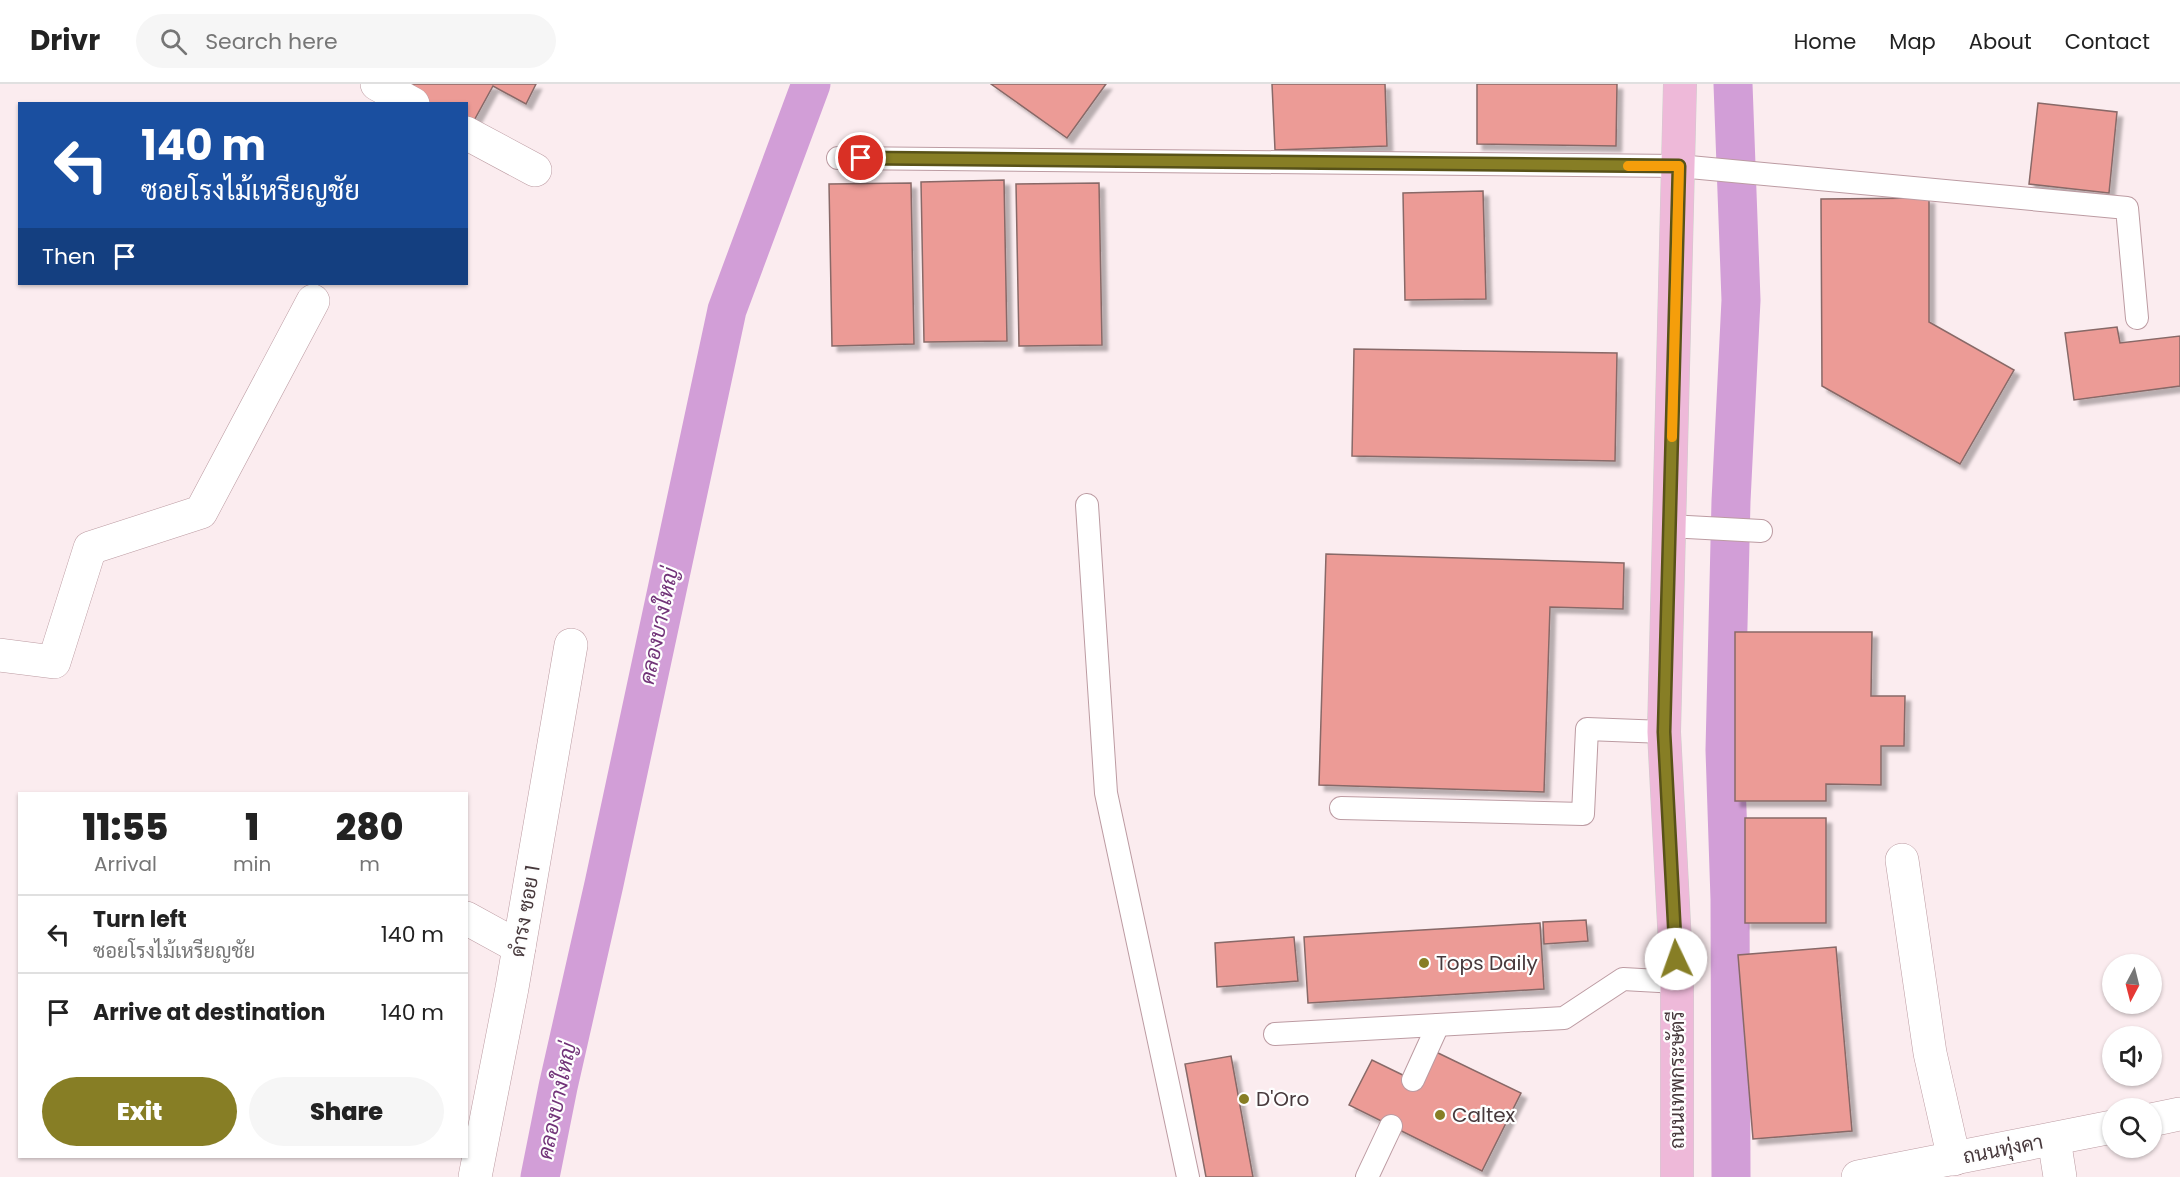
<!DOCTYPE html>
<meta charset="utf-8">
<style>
:root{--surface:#fff;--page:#f6f6f6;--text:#222;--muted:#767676;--line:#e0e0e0;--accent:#877e25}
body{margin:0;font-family:Poppins,Sarabun,sans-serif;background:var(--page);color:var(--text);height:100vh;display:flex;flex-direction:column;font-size:22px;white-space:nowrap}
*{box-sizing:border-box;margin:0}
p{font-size:20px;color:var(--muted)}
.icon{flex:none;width:33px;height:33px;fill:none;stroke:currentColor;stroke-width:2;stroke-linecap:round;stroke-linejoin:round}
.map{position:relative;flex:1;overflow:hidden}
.details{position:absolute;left:18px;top:708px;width:450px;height:366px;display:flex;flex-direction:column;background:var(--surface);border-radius:0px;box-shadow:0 2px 4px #0004}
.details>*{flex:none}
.guide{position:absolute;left:18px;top:18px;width:450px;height:183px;border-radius:0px;box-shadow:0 2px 4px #0004;background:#1a4fa0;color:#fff;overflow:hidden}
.needle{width:39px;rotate:187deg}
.fabs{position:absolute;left:2102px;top:870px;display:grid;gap:12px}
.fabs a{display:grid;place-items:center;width:60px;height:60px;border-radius:50%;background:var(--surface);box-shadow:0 2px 4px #0004;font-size:30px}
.pin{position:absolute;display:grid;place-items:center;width:51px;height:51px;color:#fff;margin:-26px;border:3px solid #fff;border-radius:50%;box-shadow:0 2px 6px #0007}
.me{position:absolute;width:66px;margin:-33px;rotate:357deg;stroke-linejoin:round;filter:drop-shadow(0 0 4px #0008)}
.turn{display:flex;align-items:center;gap:21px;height:126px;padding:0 24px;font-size:27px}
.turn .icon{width:78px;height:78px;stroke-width:2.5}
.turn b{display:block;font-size:42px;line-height:51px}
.then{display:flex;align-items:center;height:57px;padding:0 24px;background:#0003;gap:12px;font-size:22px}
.eta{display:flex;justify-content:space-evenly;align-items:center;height:102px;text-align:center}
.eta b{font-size:36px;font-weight:800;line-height:42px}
.button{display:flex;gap:12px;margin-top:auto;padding:12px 24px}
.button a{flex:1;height:69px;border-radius:36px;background:var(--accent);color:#fff;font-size:24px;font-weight:800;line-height:69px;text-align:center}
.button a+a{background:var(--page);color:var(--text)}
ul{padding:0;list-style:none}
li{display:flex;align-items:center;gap:18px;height:78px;padding:0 24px;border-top:2px solid var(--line)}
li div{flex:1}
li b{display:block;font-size:22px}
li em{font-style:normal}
header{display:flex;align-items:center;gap:36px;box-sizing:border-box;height:84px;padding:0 30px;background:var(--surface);border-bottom:2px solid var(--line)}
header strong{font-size:28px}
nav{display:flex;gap:33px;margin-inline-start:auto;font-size:21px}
.search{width:420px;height:54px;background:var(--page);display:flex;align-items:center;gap:15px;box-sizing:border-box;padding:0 21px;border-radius:33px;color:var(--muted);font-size:22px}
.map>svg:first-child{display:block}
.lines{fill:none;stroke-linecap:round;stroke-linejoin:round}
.canal{stroke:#d29ed7;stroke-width:39}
.building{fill:#ec9b96;stroke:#886967;stroke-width:1.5;filter:url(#shadow)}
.lane-casing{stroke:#bc9ba2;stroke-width:24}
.street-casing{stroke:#bc9ba2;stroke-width:34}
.secondary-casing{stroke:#bc9ba2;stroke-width:34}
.primary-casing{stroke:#cfcccc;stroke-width:34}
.lane{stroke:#fff;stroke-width:22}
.street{stroke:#fff;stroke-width:33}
.secondary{stroke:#fff;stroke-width:33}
.primary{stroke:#eeb9d9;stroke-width:33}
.route-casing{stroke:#585218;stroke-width:15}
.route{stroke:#877e25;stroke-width:10}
.slow{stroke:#f59e0b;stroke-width:10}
.poi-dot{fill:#877e25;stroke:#fefefe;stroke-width:2}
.labels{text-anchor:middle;stroke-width:4.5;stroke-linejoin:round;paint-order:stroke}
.street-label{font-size:20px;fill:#47393c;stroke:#fefefe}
.poi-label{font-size:20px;fill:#47393c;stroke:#fefefe;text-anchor:start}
.water-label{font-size:21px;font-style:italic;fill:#713378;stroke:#fefefe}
</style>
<header>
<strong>Drivr</strong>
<div class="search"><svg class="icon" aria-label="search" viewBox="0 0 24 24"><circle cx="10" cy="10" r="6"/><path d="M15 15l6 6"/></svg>Search here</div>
<nav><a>Home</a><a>Map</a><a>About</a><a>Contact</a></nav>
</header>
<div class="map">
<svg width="2180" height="1093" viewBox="0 0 2180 1093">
<defs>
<filter id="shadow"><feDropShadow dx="5.5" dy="5.5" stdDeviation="1.5" flood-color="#0004"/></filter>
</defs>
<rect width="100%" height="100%" fill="#fbecef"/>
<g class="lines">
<g class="canal">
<path d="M540,1093L558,1003L604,800L727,226L811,0"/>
<path d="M1731,1093L1730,815L1725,666L1731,417L1741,216L1733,0"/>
</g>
</g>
<g class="building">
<path d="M400,0H536L526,20L493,2L471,42L466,39V20H429Z"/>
<path d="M991,0H1106L1067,54Z"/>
<path d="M1272,0H1385L1387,62L1275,66Z"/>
<path d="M1477,0H1617L1616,62L1477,60Z"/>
<path d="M2038,19L2117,28L2109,109L2029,100Z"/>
<path d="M1004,96L1007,257L924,258L921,98Z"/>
<path d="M911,99L914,260L832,262L829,100Z"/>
<path d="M1099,99L1102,261L1019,262L1016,100Z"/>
<path d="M1483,107L1486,215L1405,216L1403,109Z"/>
<path d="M1929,114V238L2014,286L1960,380L1822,302L1821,115Z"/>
<path d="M2117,243L2120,259L2180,252V302L2074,316L2065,249Z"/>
<path d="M1354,265L1617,269L1615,377L1352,372Z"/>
<path d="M1326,470L1624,479L1623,525L1550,523L1544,708L1319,701Z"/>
<path d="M1735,548H1872L1871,612H1905L1904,662H1881V701L1826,700V717H1735Z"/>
<rect x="1745" y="734" width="81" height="105"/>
<path d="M1586,836L1588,857L1544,860L1543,838Z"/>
<path d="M1540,839L1544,905L1308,919L1304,853Z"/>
<path d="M1294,853L1298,897L1217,903L1215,859Z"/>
<path d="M1836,863L1852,1047L1753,1055L1738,871Z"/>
<path d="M1436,968L1521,1009L1482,1087L1349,1021L1372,976L1413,996Z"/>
<path d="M1231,972L1253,1093H1206L1185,980Z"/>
</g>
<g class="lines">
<defs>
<g id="lane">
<path d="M838,74L1679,82L2127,124L2137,234"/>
<path d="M1087,421L1106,709L1188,1093"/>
<path d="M1669,442L1761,447"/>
<path d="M1341,724L1583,730L1587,645L1664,648"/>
<path d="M1275,950L1564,934L1623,895L1677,898"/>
<path d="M1413,996L1438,941"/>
<path d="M1367,1093L1391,1042"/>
</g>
<g id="street">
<path d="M377,0L413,20"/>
<path d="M466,49L535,86"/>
<path d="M0,571L54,578L90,464L201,428L313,217"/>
<path d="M1902,776L1930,969L1954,1075"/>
<path d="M466,834L519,863"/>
<path d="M2054,1055L2060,1093"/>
<path d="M475,1093L512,904L571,561"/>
</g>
<g id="secondary">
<path d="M2151,1036L2180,1030"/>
<path d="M1858,1093L2112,1043"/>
</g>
<path id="primary" d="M1677,1093V898L1664,648L1680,0"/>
</defs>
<use href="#lane" class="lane-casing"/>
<use href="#street" class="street-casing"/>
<use href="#secondary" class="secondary-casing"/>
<use href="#primary" class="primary-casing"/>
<use href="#lane" class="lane"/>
<use href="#street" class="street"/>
<use href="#secondary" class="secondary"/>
<use href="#primary" class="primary"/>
</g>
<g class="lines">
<defs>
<path id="route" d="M861,74L1679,82L1664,648L1676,875"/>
</defs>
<use href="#route" class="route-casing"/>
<use href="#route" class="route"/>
<path class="slow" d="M1628,82H1679L1672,353"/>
</g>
<g class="poi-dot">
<circle cx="1424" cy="879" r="6"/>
<circle cx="1244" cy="1015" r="6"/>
<circle cx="1440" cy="1031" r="6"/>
</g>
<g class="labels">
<g class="street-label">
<text transform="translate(525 827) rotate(-80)" y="7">ดำรง ซอย 1</text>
<text transform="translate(1677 996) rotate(-90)" y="7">ถนนเทพกระษัตรี</text>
<text transform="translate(2003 1065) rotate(-11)" y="7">ถนนทุ่งคา</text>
</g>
<g class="poi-label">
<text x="1436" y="886">Tops Daily</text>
<text x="1256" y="1022">D'Oro</text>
<text x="1452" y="1038">Caltex</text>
</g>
<g class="water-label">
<text transform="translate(659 542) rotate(-78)" y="7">คลองบางใหญ่</text>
<text transform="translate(557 1017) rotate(-78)" y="7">คลองบางใหญ่</text>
</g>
</g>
</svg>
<div class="fabs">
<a><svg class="needle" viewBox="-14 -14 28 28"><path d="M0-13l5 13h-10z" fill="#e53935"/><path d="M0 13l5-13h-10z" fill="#767676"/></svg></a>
<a><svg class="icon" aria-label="sound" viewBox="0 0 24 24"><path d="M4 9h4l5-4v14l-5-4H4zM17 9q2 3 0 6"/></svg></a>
<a><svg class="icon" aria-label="search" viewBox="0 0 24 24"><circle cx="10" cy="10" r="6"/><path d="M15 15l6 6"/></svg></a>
</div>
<div class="pin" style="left:861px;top:74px;background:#d93025"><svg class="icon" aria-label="arrive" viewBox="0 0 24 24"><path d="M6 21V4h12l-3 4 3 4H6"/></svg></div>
<svg class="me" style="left:1676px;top:875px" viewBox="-20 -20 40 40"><circle r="19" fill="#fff"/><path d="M0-13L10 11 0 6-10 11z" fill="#877e25"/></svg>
<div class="guide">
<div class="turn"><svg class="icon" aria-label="left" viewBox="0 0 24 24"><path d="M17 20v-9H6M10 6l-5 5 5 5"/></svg><div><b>140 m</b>ซอยโรงไม้เหรียญชัย</div></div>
<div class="then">Then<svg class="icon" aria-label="arrive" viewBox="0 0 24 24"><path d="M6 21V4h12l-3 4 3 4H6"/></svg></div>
</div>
<section class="details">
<div class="eta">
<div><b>11:55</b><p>Arrival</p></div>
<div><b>1</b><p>min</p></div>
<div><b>280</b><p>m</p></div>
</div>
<ul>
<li><svg class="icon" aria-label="left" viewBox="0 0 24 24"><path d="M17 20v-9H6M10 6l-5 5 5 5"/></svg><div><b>Turn left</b><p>ซอยโรงไม้เหรียญชัย</p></div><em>140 m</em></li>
<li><svg class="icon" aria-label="arrive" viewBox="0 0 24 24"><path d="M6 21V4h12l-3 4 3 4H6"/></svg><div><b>Arrive at destination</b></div><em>140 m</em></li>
</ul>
<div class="button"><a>Exit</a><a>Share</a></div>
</section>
</div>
